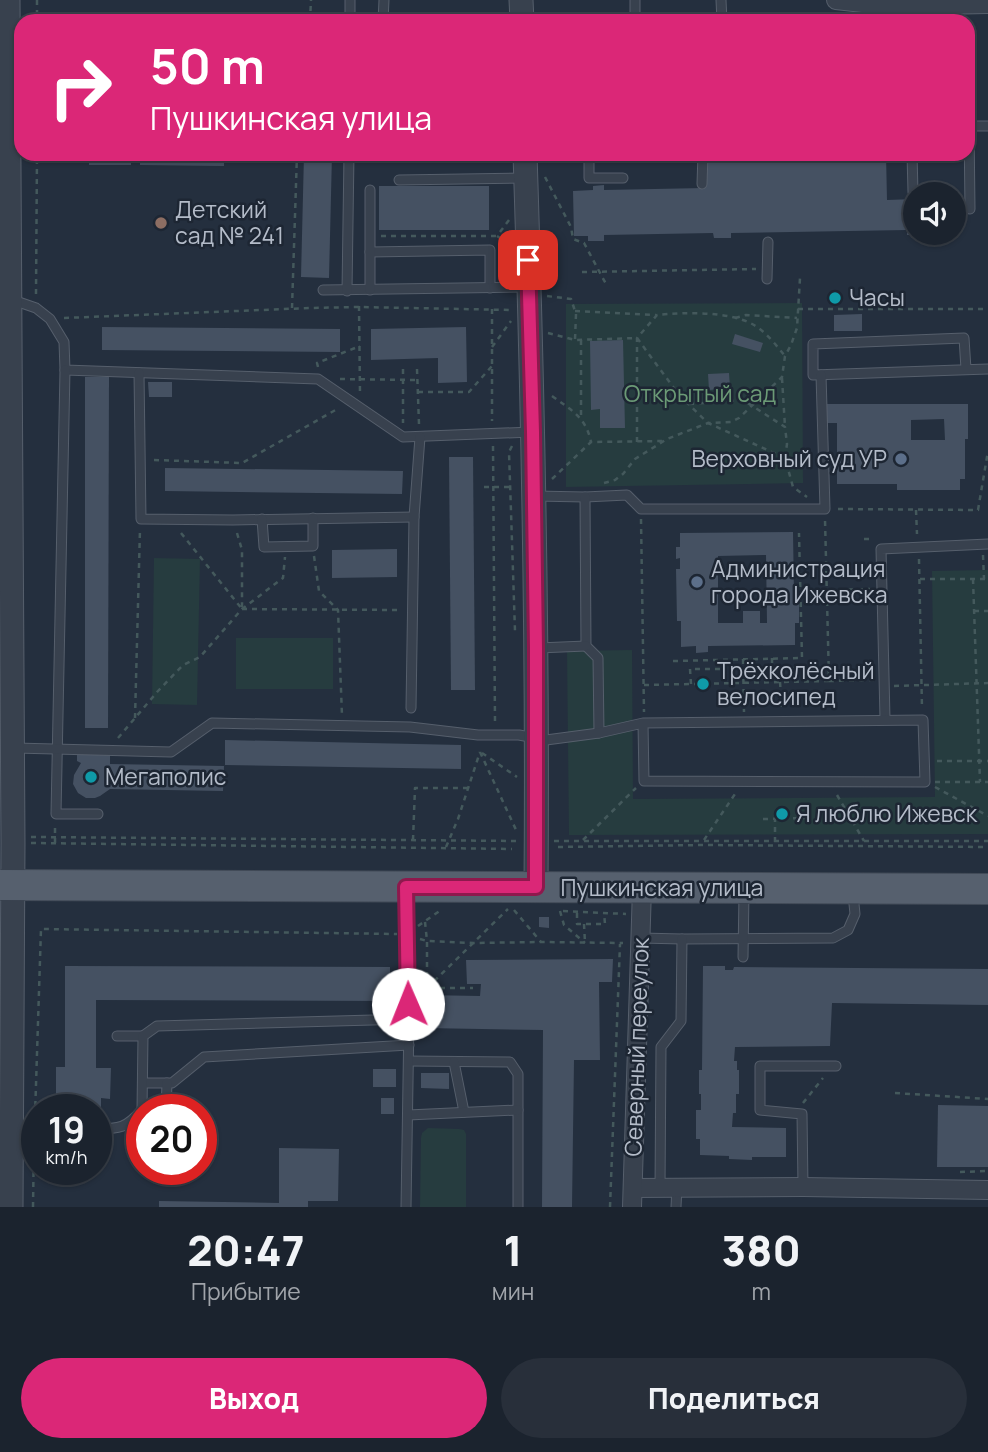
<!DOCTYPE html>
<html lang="ru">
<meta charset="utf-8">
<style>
:root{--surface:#1b232e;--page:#282f3a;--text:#f1f3f6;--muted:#a0a4aa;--line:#39404a;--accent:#db2777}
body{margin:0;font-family:Manrope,sans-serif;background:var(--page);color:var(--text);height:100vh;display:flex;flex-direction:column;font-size:26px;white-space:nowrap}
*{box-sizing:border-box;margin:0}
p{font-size:23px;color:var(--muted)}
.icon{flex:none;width:38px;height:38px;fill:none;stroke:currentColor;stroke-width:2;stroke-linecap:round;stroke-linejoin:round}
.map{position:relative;height:1207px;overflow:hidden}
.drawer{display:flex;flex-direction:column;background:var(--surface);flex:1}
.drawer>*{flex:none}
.guide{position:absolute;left:14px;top:14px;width:961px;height:147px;border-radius:21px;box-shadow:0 2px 5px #0004,0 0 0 2px var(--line);background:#db2777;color:#fff;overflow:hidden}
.fabs{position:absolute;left:903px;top:182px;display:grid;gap:14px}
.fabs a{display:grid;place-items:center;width:63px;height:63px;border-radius:50%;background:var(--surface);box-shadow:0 2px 5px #0004,0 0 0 2px var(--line);font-size:35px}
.speed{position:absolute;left:21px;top:1094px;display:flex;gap:14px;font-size:35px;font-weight:700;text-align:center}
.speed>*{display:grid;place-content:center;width:91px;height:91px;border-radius:50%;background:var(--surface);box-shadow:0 2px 5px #0004,0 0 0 2px var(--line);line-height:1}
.speed small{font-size:18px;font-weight:400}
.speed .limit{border:10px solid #d22;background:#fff;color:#111}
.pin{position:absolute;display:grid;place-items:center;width:60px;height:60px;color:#fff;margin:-30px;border-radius:14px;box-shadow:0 4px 10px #0006}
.me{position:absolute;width:77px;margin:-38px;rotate:359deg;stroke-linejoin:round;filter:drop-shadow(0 0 5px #0008)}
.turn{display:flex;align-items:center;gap:24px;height:147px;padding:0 21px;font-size:32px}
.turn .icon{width:91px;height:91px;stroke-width:2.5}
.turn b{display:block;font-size:49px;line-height:60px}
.eta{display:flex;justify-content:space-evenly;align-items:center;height:119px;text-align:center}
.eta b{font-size:42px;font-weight:800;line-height:49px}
.primary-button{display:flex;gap:14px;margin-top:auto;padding:14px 21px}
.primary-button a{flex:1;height:80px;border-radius:42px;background:var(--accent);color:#fff;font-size:28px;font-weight:800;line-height:80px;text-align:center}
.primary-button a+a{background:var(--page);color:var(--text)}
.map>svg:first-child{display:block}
.green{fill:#263c3f}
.building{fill:#455162;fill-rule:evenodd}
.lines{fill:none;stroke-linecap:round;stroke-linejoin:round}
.service-casing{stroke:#565f6c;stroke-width:11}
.minor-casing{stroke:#565f6c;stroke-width:20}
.tertiary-casing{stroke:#565f6c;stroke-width:25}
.primary-casing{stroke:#414a57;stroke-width:32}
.path{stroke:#44595c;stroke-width:2.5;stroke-dasharray:5 5;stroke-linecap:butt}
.service{stroke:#38414e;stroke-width:9}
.minor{stroke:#38414e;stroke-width:18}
.tertiary{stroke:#38414e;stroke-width:23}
.primary{stroke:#56606e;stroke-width:30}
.route-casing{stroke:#8e194d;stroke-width:18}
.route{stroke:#db2777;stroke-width:12}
.education-dot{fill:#8d6e63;stroke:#1d2633;stroke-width:2.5}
.culture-dot{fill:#0f9aa8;stroke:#1d2633;stroke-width:2.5}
.service-dot{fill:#5c6f8a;stroke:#1d2633;stroke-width:2.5}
.labels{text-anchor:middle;stroke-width:5;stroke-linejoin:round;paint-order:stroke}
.poi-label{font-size:23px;fill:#b4bcc9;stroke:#1d2633;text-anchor:start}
.park-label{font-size:23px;fill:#6b9a76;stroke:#1d2633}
.street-label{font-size:23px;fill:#b4bcc9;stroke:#1d2633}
</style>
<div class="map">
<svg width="988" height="1207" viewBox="0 0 988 1207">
<rect width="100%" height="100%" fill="#242f3e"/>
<g class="green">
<path d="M802,303L803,483L566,487V304Z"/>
<path d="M154,558L200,559L197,705L152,704Z"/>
<path d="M988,570V834L569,835L567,651L632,650L633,799L935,797L932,571Z"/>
<rect x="236" y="638" width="97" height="51"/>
<path d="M428,1128L459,1129L464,1130L466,1134V1207H420L421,1138L422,1133Z"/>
</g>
<g class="building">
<rect x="89" y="154" width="42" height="11"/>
<path d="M140,154H224V166L140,165Z"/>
<path d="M304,154H332L329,278L301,277Z"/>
<rect x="402" y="154" width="87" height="6"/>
<path d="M703,154H886L887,200L915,199V235H907V230L731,233V238H714L713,233L604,235V241H588V236H574L573,191L593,190V186L604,185V190L704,188Z"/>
<rect x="379" y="186" width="110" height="44"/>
<path d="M862,314V331H834V315Z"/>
<path d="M102,327L340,329V352L102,350Z"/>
<path d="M466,327L467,382L438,383V358L371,360V329Z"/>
<path d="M735,334L763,343L760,352L732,344Z"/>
<path d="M623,340L625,428H600V409L591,410L590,341Z"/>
<path d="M729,373L730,388L709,390L708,374Z"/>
<path d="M85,377H109L108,728H85Z"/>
<path d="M148,382H172V397H149Z"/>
<path d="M825,404H968V439H965V479H960V490H897V484H837V423H825ZM944,419L945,440H911V420Z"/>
<path d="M449,457H473L475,690H451Z"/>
<path d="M165,468L403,471L402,494L165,491Z"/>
<path d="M793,532L794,594H799V623H795V645L708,646V652L696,653V646L681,647V621H677L676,569H680V558L676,559V547H680V533ZM766,555L767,623H760V611H743V623H718V556Z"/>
<path d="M397,549V577L332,578V550Z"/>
<path d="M225,740L461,745V769L225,765Z"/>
<path d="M77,753L110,754V764L224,766L223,791L110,789L100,796L95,798H86L78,793L73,784L74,775L81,763L77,761Z"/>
<path d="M539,917H549V928L539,927Z"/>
<path d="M613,959L612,982H599L600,1060H574L572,1207H542L543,1030L424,1028V995L480,996L481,984H467L466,960Z"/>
<path d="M65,966L390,967V1001L96,1000V1068H111L110,1099L101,1098V1112H96V1110H56V1067H65Z"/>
<path d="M703,966H725V970H733L734,967L988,969V1005L832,1003L830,1046L735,1047L734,1061H737V1070H739V1094H736V1113H733L732,1127L786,1128V1157H752V1160L729,1159V1156L700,1155V1139H696V1110H701V1094H699V1070H702Z"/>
<rect x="373" y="1069" width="23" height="18"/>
<path d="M421,1073H449V1089L421,1088Z"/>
<rect x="381" y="1098" width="13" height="16"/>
<path d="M938,1105L988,1106V1167H937Z"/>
<path d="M279,1148L339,1149L338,1201H308V1207H159V1201L279,1203Z"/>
</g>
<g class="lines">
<defs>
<g id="service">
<path d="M721,0L722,21"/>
<path d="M350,21V0"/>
<path d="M383,21L384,0"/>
<path d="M635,21V0"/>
<path d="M968,126H988"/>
<path d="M969,126L970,209"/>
<path d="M589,154V178H623"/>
<path d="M912,154L913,192"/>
<path d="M399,180L525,178"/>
<path d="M702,184L703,154"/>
<path d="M370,252L490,250V288"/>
<path d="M767,279L768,242"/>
<path d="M323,290L527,287"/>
<path d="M370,290V190"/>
<path d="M347,291L349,154"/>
<path d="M10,299L36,308L50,319L64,342L65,370L318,379L403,437L532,432"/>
<path d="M966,369L964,338L813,344V375L988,369"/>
<path d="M65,370L56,814H98"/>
<path d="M139,373L141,519L233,520L414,517"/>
<path d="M535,496L585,497L627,495L641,509H825L821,375"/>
<path d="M585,497L586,646L598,658L599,733"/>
<path d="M262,519L264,547L313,546V518"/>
<path d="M538,648L586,646"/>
<path d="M411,708L414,517L420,437"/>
<path d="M885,719L881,549L988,544"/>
<path d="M15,748L171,752L212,723L410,727L478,735H519L546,740L599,733L643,723L923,720L925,782L644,781L643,723"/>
<path d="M641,938L682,939L833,938L848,930L855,914L853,894"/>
<path d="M743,957L744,893"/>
<path d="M117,1036H143"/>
<path d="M409,1061L510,1062L518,1074V1207"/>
<path d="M454,1062L464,1112"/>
<path d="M143,1083H172L204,1057L409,1045"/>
<path d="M142,1110L143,1036L157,1026L409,1019L406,891"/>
<path d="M166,1110L167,1083"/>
<path d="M408,1115L518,1110"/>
<path d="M13,1127L37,1128"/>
<path d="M96,1129C120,1129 126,1128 142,1110"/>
<path d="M803,1187L802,1114L760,1110V1066H836"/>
<path d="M660,1188L661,1047L681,1021L682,939"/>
<path d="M406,1207L409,1019"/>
<path d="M676,1207L677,1187"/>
</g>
<g id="minor">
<path d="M836,0L890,6L988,4"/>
<path d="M633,1188L803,1187L988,1190"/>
<path d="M632,1207L642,888"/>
</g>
<g id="tertiary">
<path d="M8,0L13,843L11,1207"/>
<path d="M521,0L522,21"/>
<path d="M525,154C533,398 538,643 536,887"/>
</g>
<path id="primary" d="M0,885L988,889"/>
</defs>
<use href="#service" class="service-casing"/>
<use href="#minor" class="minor-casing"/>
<use href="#tertiary" class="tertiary-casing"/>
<use href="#primary" class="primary-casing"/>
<g class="path">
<path d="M37,0V21"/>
<path d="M310,21L311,0"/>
<path d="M545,177L571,227L573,239L584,243L606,284"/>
<path d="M509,220L497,236L509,244"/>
<path d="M381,236H497"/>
<path d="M582,272L756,269"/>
<path d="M36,294L37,154"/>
<path d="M547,296L571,299L576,314L575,340"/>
<path d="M359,306L360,394"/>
<path d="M292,308L297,154"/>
<path d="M492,309V421"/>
<path d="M798,309H988"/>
<path d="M575,311L656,315"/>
<path d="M64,318L310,308L359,307L512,310"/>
<path d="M735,318L746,315L797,318"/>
<path d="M548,333L575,340L637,338L679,395L708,423L785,458L793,487L807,497"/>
<path d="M581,340V418"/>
<path d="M492,347L511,321"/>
<path d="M318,367L317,363L360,346"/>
<path d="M403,369V423"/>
<path d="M417,369L419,424"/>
<path d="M782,378L785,427"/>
<path d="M340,379L417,380"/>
<path d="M418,392H469L492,366"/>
<path d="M552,396C571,410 586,417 591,442"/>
<path d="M689,404L743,400L785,427L787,444L785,458"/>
<path d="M637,442V338L657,315C684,312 730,311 754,325C766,332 776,345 785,356"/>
<path d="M493,446L495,722"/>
<path d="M512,446L509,452L515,631"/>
<path d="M154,460L242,463L339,408"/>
<path d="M552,479L591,442L663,441"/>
<path d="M604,483L615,480L623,474L635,459L667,439L708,423L731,422L739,418L782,377L785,356L791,345L797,328L800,278"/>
<path d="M484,487H510"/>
<path d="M838,509L978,510L988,451"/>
<path d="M916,510L917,534"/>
<path d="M641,519L644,712"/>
<path d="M181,533L242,609"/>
<path d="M237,533L242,550V609"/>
<path d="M864,539H874"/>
<path d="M983,555L984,579"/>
<path d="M314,556L319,591L338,610L342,716"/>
<path d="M919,559L922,709"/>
<path d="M920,579H988"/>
<path d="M973,579L980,782"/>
<path d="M828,590L870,589"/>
<path d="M242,609L400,610"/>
<path d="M974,611H988"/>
<path d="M772,658V668H807V682"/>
<path d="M743,659L744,712"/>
<path d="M673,661L802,658L799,533"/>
<path d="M829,681L874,680"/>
<path d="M780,682L782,710"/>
<path d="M691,684L690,669H725V660"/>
<path d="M644,685L829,681L825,519"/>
<path d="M894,686L988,683"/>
<path d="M135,718L140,529"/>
<path d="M118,738L158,691L183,665L200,657L242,609L283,578L285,557"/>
<path d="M480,752L517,832"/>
<path d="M482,753L517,777"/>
<path d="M937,761H988"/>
<path d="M935,782H988"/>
<path d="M935,787L988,816"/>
<path d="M837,795L864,841"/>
<path d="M763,819L807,818"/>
<path d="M31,837L518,841"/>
<path d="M413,840L415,788H468"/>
<path d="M583,840L636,788"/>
<path d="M704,840L735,794"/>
<path d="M554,841H988"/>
<path d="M775,842V819"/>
<path d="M31,843L512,849"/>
<path d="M55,843V826"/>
<path d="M446,847L458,819L480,752"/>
<path d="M558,847L703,845L988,847"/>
<path d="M514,910L541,942"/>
<path d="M560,911L564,925L585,943"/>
<path d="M563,911L626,914"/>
<path d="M577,913V924H605L604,913"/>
<path d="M425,922L427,941V988"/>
<path d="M584,924L585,943"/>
<path d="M418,926L441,910"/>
<path d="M420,939L427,941L473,943L541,942L623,943"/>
<path d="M420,988H473"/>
<path d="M427,988L508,909"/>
<path d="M895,1093L988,1099"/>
<path d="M803,1103L823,1078"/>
<path d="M35,1116L41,929L397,934"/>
<path d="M960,1172L988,1171"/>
<path d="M33,1207L34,1140"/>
<path d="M610,1207L620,944"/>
</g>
<use href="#service" class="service"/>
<use href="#minor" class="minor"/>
<use href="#tertiary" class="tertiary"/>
<use href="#primary" class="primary"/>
</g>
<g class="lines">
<defs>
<path id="route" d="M408,1004L406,887H536V648L533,432L528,260"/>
</defs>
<use href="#route" class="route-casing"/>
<use href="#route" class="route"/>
</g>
<circle class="education-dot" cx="161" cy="223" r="7"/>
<g class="culture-dot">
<circle cx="835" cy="298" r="7"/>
<circle cx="703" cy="684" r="7"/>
<circle cx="91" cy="777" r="7"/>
<circle cx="782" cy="814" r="7"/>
</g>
<g class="service-dot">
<circle cx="901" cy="459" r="7"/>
<circle cx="697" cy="582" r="7"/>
</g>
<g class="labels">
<g class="poi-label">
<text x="175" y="218">Детский<tspan x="175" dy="26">сад № 241</tspan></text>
<text x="849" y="306">Часы</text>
<text x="887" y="467" text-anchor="end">Верховный суд УР</text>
<text x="711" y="577">Администрация<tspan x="711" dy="26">города Ижевска</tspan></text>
<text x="717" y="679">Трёхколёсный<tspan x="717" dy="26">велосипед</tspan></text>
<text x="105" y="785">Мегаполис</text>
<text x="796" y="822">Я люблю Ижевск</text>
</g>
<g class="park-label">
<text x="700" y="402">Открытый сад</text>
</g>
<g class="street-label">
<text x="662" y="896">Пушкинская улица</text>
<text transform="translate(637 1047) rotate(-88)" y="8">Северный переулок</text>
</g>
</g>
</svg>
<div class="fabs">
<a><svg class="icon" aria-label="sound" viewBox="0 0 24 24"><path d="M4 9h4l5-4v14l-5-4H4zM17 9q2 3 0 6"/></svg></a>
</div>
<div class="speed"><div>19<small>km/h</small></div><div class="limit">20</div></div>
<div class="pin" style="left:528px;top:260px;background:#d93025"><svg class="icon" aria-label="arrive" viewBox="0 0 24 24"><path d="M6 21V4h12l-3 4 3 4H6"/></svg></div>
<svg class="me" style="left:408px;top:1004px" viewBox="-20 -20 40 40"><circle r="19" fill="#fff"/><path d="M0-13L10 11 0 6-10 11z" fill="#db2777"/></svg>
<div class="guide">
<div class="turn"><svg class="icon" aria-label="right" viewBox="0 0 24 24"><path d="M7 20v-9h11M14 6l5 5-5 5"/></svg><div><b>50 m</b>Пушкинская улица</div></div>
</div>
</div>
<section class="drawer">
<div class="eta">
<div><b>20:47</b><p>Прибытие</p></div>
<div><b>1</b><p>мин</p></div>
<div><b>380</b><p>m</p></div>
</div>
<div class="primary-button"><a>Выход</a><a>Поделиться</a></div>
</section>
